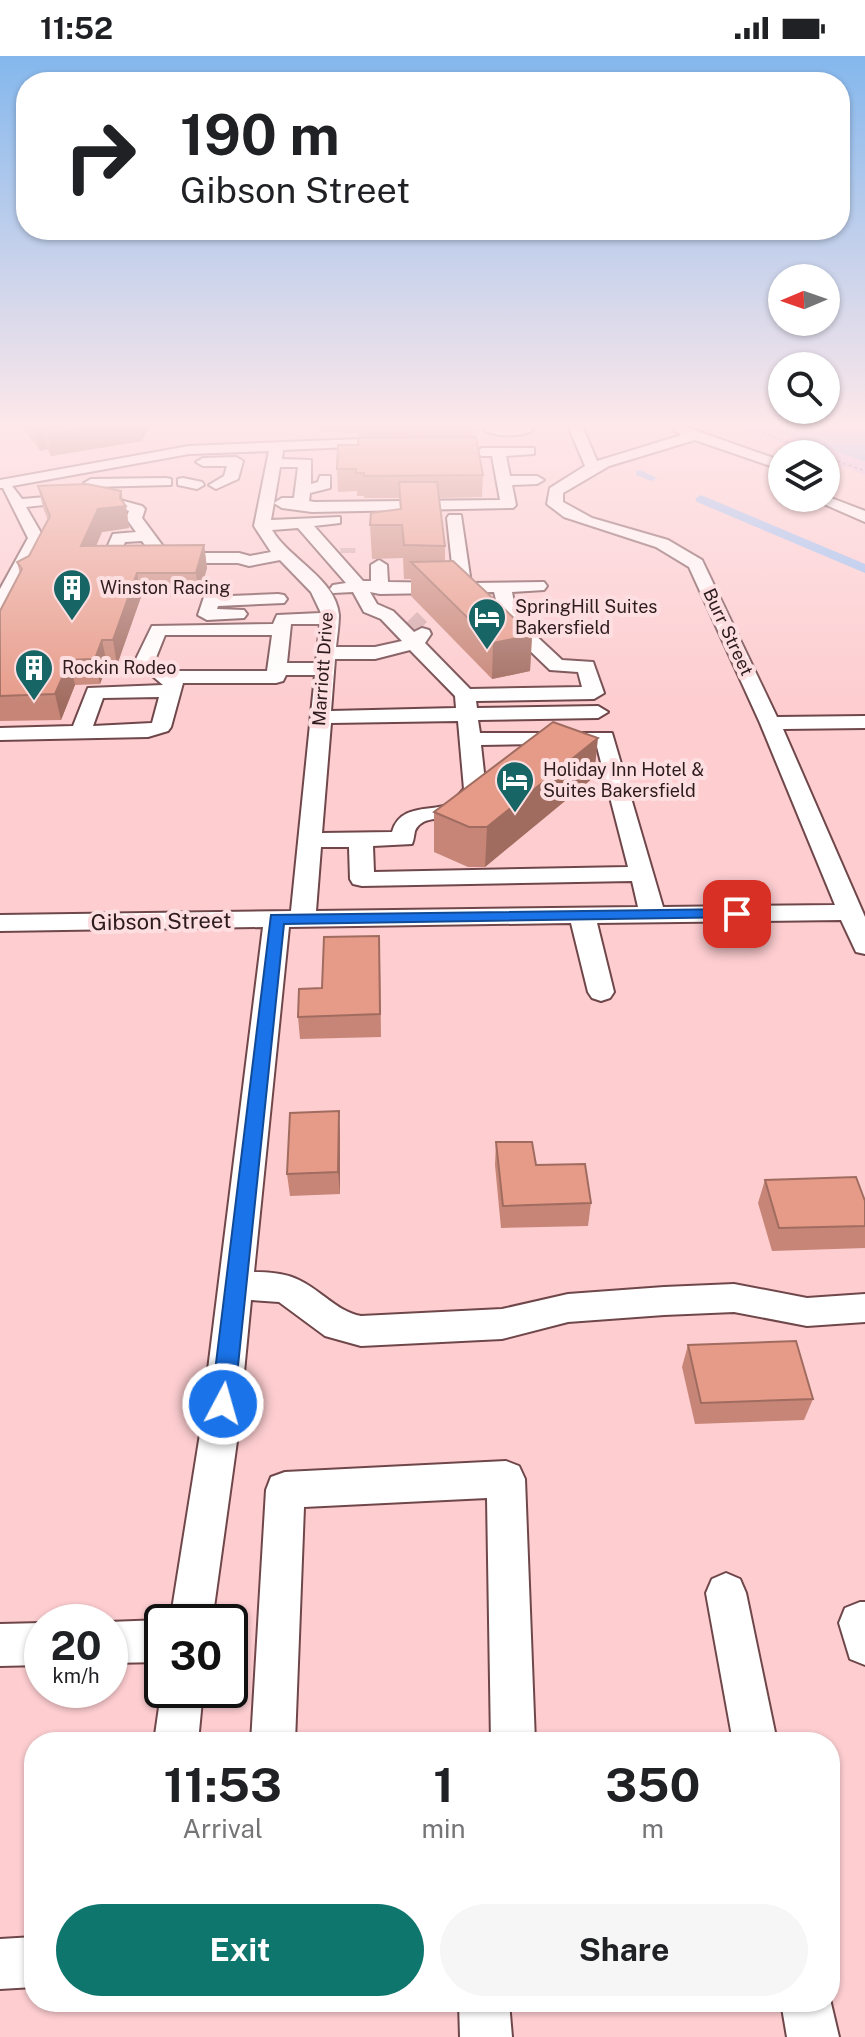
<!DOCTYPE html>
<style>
:root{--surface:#fff;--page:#f6f6f6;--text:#202124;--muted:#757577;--accent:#0f766e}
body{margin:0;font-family:"Public Sans",sans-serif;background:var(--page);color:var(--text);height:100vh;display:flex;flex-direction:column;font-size:30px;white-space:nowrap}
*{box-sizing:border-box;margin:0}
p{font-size:26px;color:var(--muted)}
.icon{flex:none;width:44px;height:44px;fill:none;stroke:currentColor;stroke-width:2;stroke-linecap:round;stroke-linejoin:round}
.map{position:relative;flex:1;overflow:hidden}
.drawer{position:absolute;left:24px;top:1676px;width:816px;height:280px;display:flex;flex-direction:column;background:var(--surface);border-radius:32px;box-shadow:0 2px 6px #0004}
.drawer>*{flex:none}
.guide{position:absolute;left:16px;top:16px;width:834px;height:168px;border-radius:32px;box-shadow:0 2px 6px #0004;background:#fff;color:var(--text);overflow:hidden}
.needle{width:52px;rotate:268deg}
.fabs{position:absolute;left:768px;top:208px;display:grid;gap:16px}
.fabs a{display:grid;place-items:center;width:72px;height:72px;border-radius:50%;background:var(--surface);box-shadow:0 2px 6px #0004;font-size:40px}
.speed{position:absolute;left:24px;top:1548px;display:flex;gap:16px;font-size:40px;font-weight:700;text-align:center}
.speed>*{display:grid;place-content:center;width:104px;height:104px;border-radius:50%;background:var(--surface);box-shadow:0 2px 6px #0004;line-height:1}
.speed small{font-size:20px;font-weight:400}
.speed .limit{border:4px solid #111;border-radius:12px;background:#fff;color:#111}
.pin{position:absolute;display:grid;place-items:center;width:68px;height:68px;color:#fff;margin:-34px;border-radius:16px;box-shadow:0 4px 12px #0006}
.me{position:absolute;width:88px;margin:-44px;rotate:6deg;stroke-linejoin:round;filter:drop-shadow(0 0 6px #0008)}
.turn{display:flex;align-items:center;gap:28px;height:168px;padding:0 32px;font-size:36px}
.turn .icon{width:104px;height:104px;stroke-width:2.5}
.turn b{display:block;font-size:56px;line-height:68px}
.eta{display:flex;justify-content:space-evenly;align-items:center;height:136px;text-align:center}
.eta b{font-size:48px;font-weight:700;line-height:56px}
.button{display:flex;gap:16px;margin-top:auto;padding:16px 32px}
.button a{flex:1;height:92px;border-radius:48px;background:var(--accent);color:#fff;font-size:32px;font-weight:700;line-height:92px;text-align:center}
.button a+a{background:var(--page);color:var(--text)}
.status{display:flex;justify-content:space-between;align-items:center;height:56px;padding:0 40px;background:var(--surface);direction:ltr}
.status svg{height:22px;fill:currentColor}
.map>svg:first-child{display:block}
.green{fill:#dabcea}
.water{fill:#8ebcf4}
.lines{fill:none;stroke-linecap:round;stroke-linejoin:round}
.canal{fill:#8ebcf4;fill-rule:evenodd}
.minor-tunnel-far1{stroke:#d3a9ac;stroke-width:15;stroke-dasharray:15 8;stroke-linecap:butt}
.minor-tunnel{stroke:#d3a9ac;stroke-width:20;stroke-dasharray:20 10;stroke-linecap:butt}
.minor-casing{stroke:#6f474a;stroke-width:4}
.path{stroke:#a88487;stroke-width:2;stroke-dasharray:3 3;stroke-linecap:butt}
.minor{fill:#fff;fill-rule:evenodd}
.wall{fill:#c68576}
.shaded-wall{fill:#a16c60}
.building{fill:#e69b89;stroke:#a16c60;stroke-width:2}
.route{fill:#1a73e8;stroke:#114b97;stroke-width:2}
.labels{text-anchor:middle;stroke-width:8;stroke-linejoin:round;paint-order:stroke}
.far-poi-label{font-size:18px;fill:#2d1b1d;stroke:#fddfe1;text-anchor:start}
.far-street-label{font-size:18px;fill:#2d1b1d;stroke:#fddfe1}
.street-label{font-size:22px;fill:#2d1b1d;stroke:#fddfe1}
</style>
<div class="status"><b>11:52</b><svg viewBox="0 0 49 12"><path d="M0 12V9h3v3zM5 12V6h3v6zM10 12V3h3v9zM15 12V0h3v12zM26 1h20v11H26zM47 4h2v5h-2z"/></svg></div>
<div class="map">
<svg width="865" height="1981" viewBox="0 0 865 1981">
<rect width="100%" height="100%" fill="#fdcdd0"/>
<path class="green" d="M734,370H865V419L826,404V398H809Z"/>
<path class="water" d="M758,370H865V405Z"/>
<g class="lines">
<g class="canal">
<path d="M640,414L657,422L651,425L636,419V415Z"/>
<path d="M701,439L865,508V517L697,446L695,443Z"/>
</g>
<path class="minor-tunnel-far1" d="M348,492V497"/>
<path class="minor-tunnel" d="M410,563L420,573"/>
<defs>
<g id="minor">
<path d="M489,370H528L533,374C522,381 495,381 484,374Z"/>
<path d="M568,370H582L597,405L682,379L674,374L683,370L782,405V414L695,384L609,410L563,437V446L592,462L668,484L702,504L777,661L865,660V672L783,673L865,861V898L856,896L841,864L597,867L614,936L610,942L601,945L592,942L588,936L571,867L289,871L254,1216C269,1216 285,1217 299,1224C322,1235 336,1255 361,1260L502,1253L568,1238L664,1231L734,1228L807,1242L865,1238V1266L807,1270L734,1256L664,1259L568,1266L502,1283L361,1290L325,1280L279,1246L251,1244L238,1378L212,1566H170L200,1378L263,871L0,875V859L291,855L315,619H286L283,625L276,627H183L171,671L168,675L148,681L0,684V672L73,670L88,632L163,629L135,605L152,570L273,568L277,559L321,557L311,536L280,504L249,510L238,507H163L157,506L142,485L125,486L120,498L138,499L140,503L138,507H104L102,503L113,478L136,476L126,462L129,455C96,441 61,447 26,451L44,482L9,549L0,554V533L28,482L3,432H0V424L189,390L386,382L391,383V389L283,394L282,403L311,404V428L318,426L320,420H330V432L310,437L309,445L314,446L500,444L492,400H482L475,396L482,392H534V398L506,400L510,420H537L544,424L537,428L512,429L516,449L513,452L312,456L282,452L274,447L282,442H294L298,411H280L271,464L340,461V467L314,470L363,525H371V509L379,504L387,509L388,526L454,527L447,462L449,459H461L471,527L544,526L547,530L544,534L512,536L517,562L562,604L593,606L604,637L594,643L476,645L477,652L598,650L608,656L598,662L478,664L480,677H612L663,851L835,849L760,667L689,511L656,491L564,461L547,448L550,432L585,410ZM269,395L254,470L271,496L250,500L239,497H168L142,462L145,453L142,450L94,437L22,443L12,430L189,398ZM298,472L346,527L333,529L330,533L333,537L353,536L364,556L381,563L402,585L375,591H336C337,581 339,569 339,559C336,523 289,503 272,474ZM370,536L380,538L494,536L502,568L550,614L578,616L582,631L470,633L425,587L431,578L429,574L422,572L414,576L393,555L377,548ZM291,568H320L316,607H287ZM165,579H272L267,615H167L155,604ZM410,594L455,640L456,652L331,655L335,603H375ZM159,641L152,667L93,670L103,642ZM458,665L464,733C460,737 454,745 449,748C432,756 400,747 392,776L322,777L331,667ZM596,687L628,811L374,816L373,790L412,788C414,784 414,779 415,775C422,758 448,764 461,761L486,735L481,689ZM321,791H349L350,823L353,828L362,830L632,825L638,851L316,855Z"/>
<path d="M236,401L243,405L238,423L216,433L209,429L224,420L227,410H203L196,406L203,402Z"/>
<path d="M166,422L171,423V429L91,431L84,427L91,423Z"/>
<path d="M183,422L202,426L204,429L197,433L178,429V423Z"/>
<path d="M826,440L865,455V466L810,442Z"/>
<path d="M278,538L284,539L287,543L284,547L218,550L217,553L244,554L247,558L244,562L207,564L198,559L204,541Z"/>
<path d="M506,1405L519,1410L525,1423L535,1686H491L487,1442L304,1451L295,1686H251L266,1434L271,1421L285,1416Z"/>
<path d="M726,1517L740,1523L746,1537L777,1686H733L706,1537L712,1523Z"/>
<path d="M860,1546H865V1609L850,1603L839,1567L845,1552Z"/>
<path d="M162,1564L167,1566H162V1606L110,1607L108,1566Z"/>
<path d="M42,1567V1609L0,1610V1568Z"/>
<path d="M162,1630V1634H203L198,1686H154Z"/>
<path d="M34,1881V1931L0,1933V1883Z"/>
<path d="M830,1943L839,1981H787L781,1946H830Z"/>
<path d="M459,1946H509L512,1981H460Z"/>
</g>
</defs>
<use href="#minor" class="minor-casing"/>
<g class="path">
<path d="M746,370L819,398"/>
<path d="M826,401L865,415"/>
</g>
<use href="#minor" class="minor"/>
</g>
<g class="wall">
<path d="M22,370H263L148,372L142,385L51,400L47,393L40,395Z"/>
<path d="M322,370H473V381L483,419L482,441L439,442L445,490V505L532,579L530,615L492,623L411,540V523H404L403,502L372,503L370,469L400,453L399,442H364V440H357V435L338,436L337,413L358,389L392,382L391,380L358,381V377L323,375Z"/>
<path d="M38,430L123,446L126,450L129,472L102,476L96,490L204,489L207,512L199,540L141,541L117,609H107L100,628L75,629L61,664L0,665V555L20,518L17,506L29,500L48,464L43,452Z"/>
<path d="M594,721L485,811H468L434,796V756Z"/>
<path d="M380,902L381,981L300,983L298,961L322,932Z"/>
<path d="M340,1078V1138L290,1140L287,1118Z"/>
<path d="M496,1086L536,1109L591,1147L588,1170L501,1172L495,1109Z"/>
<path d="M765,1124L865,1145V1192L772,1195L758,1147Z"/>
<path d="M688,1289L813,1343L804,1364L695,1368L682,1311Z"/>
</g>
<g class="shaded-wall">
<path d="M96,370H148V372L142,385L51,400L47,378Z"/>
<path d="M42,372L47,393L40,395L35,373Z"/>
<path d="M121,435L124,450H126L129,472L102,476L86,513L81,490L98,453Z"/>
<path d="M204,489L207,512L199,540L196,517Z"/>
<path d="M137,517L141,541L117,609L113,584Z"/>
<path d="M532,579L530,615L492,623L493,587Z"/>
<path d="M102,584L107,609L100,628L95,603Z"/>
<path d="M70,604L75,629L61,664L55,638Z"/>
<path d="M598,682L594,721L485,811L487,771Z"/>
<path d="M339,1055L340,1078V1138L338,1116Z"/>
</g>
<g class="building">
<path d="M33,370H96L47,378L42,372L35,373Z"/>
<path d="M476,381L483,419L364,420V417H356V413H337L338,389H358V382Z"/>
<path d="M399,426H437L445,490L404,489L402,469H370L371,457L401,453Z"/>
<path d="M87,428L121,435L120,442L126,450L98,453L81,490L204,489L196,517H137L113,584H102L95,603L70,604L55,638L0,640V555L22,513L17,506L29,500L50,460L38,430Z"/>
<path d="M453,505L532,579L493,587L411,506Z"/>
<path d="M553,666L598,682L487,771H469L434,756Z"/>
<path d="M379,880L380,958L298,961L299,933L322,932L324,881Z"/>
<path d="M339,1055L338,1116L287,1118L290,1057Z"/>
<path d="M496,1086H532L536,1109L585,1108L591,1147L503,1150Z"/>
<path d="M856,1121L865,1145V1170L779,1172L765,1124Z"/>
<path d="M796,1285L813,1343L701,1347L688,1289Z"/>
</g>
<linearGradient id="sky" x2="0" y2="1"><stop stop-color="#84b7ed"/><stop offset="0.57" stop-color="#fee8ea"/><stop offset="1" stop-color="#fee8ea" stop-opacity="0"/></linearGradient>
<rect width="865" height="648" fill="url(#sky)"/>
<path class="route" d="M737,853L745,858L743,861L284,868L234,1348L231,1356L223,1359L214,1356L211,1348L271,859Z"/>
<defs>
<symbol id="building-pin" viewBox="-11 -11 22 30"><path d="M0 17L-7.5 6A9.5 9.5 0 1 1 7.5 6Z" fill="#176565" stroke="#fddfe1"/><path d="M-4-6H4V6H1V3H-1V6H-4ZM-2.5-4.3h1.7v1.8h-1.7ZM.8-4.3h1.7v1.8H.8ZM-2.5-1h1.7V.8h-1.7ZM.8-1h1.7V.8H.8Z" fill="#fff"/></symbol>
<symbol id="hotel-pin" viewBox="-11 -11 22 30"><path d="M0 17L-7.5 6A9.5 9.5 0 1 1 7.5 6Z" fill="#176565" stroke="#fddfe1"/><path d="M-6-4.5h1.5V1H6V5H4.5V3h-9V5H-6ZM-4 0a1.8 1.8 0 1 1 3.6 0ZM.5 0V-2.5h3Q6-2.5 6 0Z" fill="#fff"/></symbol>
</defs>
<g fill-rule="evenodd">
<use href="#building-pin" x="50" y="510" width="44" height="60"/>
<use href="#hotel-pin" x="465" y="539" width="44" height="60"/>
<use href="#building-pin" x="12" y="590" width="44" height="60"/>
<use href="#hotel-pin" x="493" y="702" width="44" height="60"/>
</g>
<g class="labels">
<g class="far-poi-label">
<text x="100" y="538">Winston Racing</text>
<text x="515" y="557">SpringHill Suites<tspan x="515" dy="21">Bakersfield</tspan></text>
<text x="62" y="618">Rockin Rodeo</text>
<text x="543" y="720">Holiday Inn Hotel &amp;<tspan x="543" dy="21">Suites Bakersfield</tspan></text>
</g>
<g class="far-street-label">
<text transform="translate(728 576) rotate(65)" y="6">Burr Street</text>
<text transform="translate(323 613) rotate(-86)" y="6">Marriott Drive</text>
</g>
<g class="street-label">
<text transform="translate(161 865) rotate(-1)" y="8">Gibson Street</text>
</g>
</g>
</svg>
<div class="fabs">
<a><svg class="needle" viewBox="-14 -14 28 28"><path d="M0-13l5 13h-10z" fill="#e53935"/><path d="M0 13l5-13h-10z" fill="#757577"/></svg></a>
<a><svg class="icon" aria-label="search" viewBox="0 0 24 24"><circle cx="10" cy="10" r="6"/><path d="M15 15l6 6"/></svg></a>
<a><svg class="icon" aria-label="layers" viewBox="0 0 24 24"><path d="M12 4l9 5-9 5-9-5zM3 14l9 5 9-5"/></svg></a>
</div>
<div class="speed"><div>20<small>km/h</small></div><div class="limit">30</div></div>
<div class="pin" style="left:737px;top:858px;background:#d93025"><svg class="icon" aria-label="arrive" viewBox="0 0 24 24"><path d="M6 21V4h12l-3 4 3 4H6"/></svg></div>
<svg class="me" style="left:223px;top:1348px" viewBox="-20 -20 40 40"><circle r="17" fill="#1a73e8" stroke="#fff" stroke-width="3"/><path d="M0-11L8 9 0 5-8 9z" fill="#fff"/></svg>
<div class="guide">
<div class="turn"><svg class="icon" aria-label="right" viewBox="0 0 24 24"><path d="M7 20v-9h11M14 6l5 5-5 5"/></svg><div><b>190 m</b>Gibson Street</div></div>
</div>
<section class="drawer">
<div class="eta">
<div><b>11:53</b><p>Arrival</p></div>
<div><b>1</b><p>min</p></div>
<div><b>350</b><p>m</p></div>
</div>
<div class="button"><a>Exit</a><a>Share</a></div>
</section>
</div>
